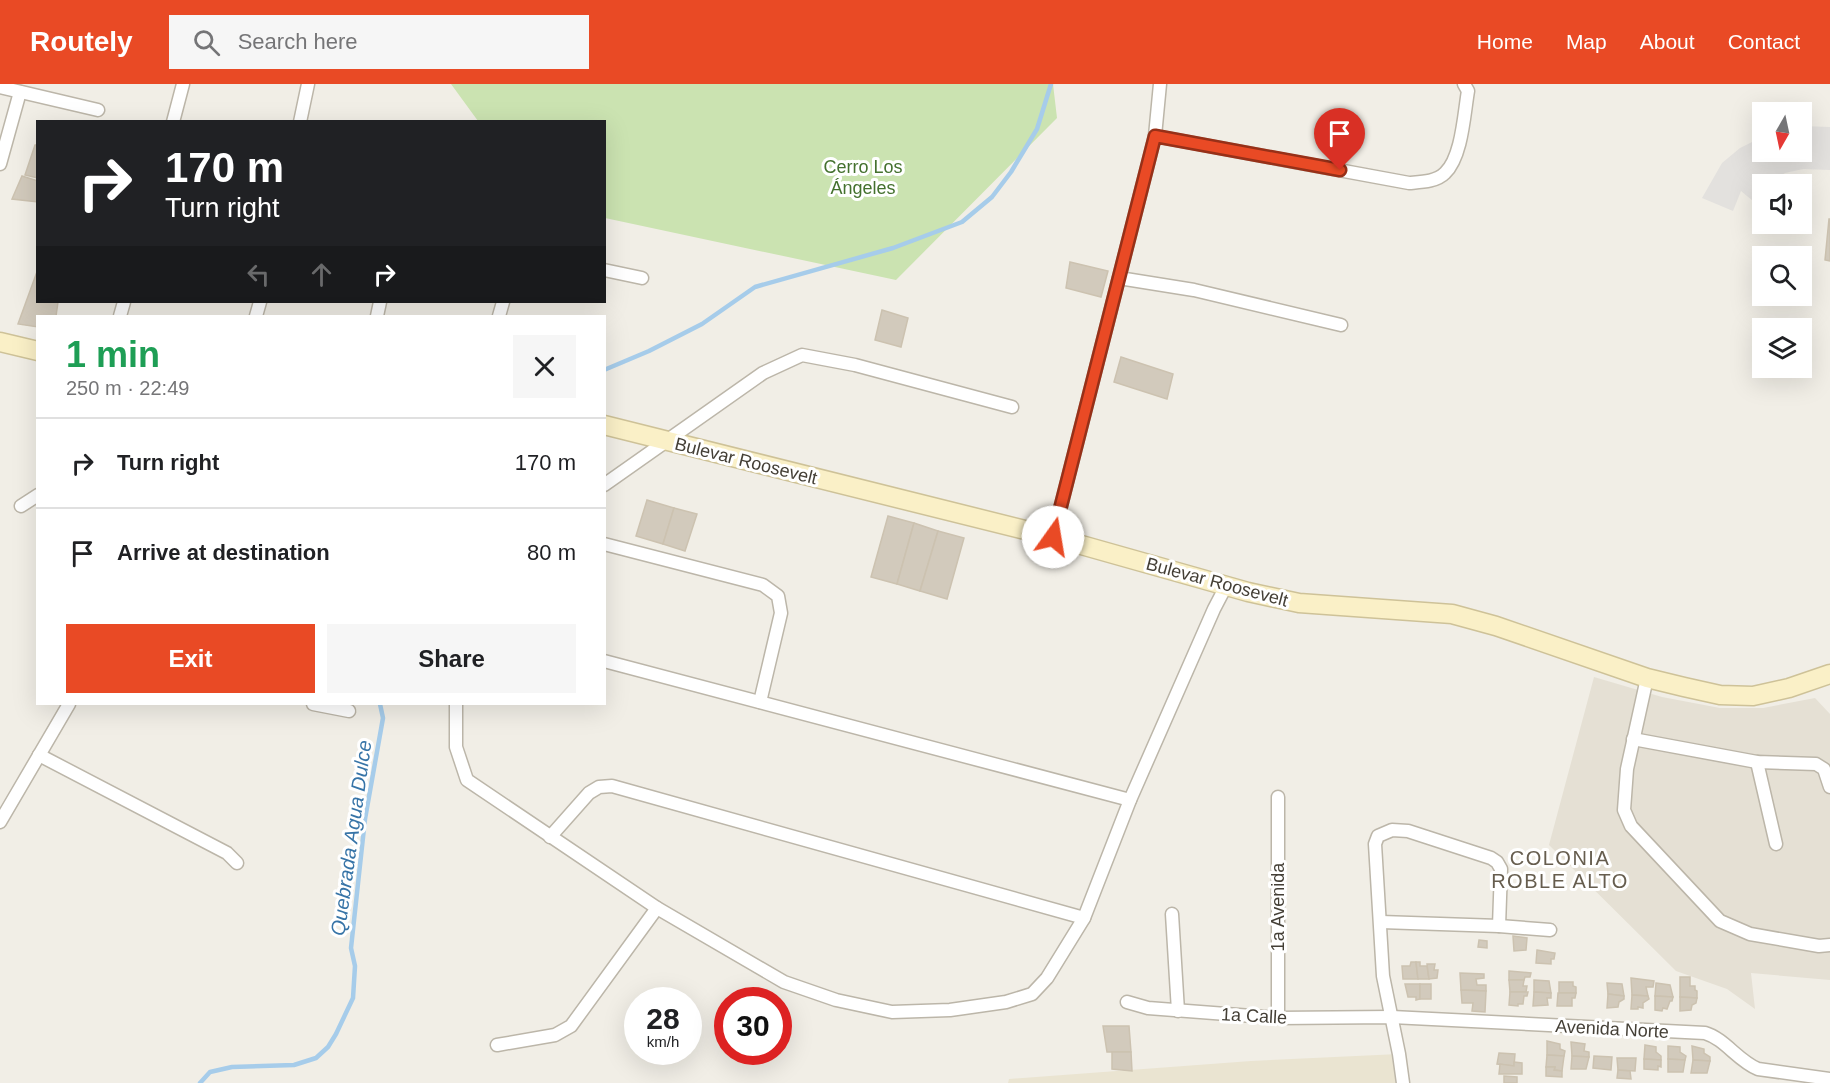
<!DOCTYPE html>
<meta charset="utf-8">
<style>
:root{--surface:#fff;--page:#f6f6f6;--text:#202124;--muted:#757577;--line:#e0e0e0;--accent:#e94a25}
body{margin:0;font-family:Helvetica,sans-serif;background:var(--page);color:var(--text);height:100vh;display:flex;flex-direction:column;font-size:22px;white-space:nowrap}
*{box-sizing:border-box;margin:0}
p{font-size:20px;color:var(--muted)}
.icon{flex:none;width:33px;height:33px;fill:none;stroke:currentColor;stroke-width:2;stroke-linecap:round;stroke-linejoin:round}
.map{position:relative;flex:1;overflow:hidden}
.panel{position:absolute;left:36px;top:231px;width:570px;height:390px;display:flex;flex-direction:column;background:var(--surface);border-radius:0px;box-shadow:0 6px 24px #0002}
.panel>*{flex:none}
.hud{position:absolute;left:36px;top:36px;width:570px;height:183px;border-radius:0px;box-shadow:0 6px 24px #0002;background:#202124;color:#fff;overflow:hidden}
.needle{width:39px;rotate:189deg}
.buttons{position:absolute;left:1752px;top:18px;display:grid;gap:12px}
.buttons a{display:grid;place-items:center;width:60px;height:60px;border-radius:0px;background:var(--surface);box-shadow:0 6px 24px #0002;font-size:30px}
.speed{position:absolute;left:624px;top:903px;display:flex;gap:12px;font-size:30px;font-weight:700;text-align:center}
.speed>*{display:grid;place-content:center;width:78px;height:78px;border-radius:50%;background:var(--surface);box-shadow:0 6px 24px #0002;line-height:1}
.speed small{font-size:15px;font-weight:400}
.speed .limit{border:9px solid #d22;background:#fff;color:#111}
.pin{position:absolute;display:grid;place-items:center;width:51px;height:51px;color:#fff;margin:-62px -26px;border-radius:50% 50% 50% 0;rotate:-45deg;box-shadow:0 0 6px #0007}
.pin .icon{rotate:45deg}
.me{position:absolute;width:66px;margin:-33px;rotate:13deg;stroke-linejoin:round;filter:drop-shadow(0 0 4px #0008)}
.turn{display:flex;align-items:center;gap:21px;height:126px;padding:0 30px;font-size:27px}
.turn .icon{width:78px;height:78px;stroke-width:2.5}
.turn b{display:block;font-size:42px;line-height:51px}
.lanes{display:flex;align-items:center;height:57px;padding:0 30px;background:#0003;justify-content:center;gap:30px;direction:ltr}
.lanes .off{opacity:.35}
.round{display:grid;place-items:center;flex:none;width:63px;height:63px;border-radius:0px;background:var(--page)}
.head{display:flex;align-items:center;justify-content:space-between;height:102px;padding:0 30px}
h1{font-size:36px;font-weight:600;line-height:45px;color:#1e9e55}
.cta{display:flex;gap:12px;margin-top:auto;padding:12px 30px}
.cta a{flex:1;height:69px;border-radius:0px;background:var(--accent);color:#fff;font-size:24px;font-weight:600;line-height:69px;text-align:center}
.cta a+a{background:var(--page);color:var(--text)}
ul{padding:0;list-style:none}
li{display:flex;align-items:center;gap:18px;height:90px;padding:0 30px;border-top:2px solid var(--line)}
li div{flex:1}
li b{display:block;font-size:22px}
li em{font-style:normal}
header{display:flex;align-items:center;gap:36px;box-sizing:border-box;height:84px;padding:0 30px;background:var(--accent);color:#fff}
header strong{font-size:28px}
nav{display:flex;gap:33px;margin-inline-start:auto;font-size:21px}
.search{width:420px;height:54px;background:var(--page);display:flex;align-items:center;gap:15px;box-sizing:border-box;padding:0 21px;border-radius:0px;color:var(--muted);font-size:22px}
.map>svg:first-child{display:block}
.residential{fill:#e5e0d4}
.education{fill:#eae4d1}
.green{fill:#cbe3b1}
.parking{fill:#e3e1de}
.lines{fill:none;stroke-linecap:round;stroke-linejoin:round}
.stream{stroke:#a6ccea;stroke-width:4.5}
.building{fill:#d2cabc;stroke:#ccc2b0;stroke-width:1.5}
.street-casing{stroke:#bcb6a9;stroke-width:15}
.secondary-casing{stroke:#cec298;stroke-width:21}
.street{stroke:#fff;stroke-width:12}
.secondary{stroke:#faf0c7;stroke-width:18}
.route-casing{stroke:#973018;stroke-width:15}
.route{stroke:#e94a25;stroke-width:10}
.labels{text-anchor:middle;stroke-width:6;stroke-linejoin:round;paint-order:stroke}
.park-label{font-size:18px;fill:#44712e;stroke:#fff}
.street-label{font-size:18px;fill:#443f36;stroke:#fff}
.water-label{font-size:20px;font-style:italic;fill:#3774a7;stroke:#fff}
.neighbourhood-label{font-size:20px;letter-spacing:1.5px;fill:#665d4e;stroke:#fff}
</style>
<header>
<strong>Routely</strong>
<div class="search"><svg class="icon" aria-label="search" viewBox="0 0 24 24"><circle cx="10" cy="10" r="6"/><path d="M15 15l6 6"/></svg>Search here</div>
<nav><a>Home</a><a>Map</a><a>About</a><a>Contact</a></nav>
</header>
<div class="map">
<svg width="1830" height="999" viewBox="0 0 1830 999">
<rect width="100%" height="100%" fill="#f1eee6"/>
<path class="residential" d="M1594,593L1662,613L1720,624H1763L1815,614L1830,630V896L1751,889L1755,925L1727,905L1676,887L1549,761Z"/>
<path class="education" d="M1399,970L1403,999H1008L1009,995L1251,977Z"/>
<path class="green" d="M451,0H1053L1057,34L896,196L605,134L604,38L478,37Z"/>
<path class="parking" d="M1802,42L1830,43V86L1803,85L1785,89L1767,100H1762V105L1753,117L1741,107L1733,127L1702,114L1722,79L1740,64L1762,53V68H1802Z"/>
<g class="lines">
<g class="stream">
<path d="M604,286L649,267L702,240L755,203L893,164L962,138L992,113L1011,88L1037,45L1051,0"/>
<path d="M200,999L210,988L232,983L294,981L316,974L328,963L336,950L353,914L355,882L351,864L365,735L383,634L380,620"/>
</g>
</g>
<g class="building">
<path d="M35,61H38V94L25,91Z"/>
<path d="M22,92L38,97V118L12,115Z"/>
<path d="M1829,135H1830V177L1825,176Z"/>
<path d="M1070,178L1108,187L1101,213L1066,204Z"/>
<path d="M38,185V218H58L56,232H38V243L18,240Z"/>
<path d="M882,226L908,234L901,263L875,256Z"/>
<path d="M1121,273L1173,290L1167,315L1114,298Z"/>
<path d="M647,416L674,424L663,460L636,452Z"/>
<path d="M674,424L697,430L685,467L663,460Z"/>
<path d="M888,432L914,439L897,500L871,493Z"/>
<path d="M914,439L938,447L920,507L897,500Z"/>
<path d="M938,447L964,454L947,515L920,507Z"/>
<path d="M1513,852L1527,854L1526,866L1514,867Z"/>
<path d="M1479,856L1487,857V864L1478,863Z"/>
<path d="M1537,866L1555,869L1554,875H1551V880L1536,879Z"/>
<path d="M1411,878H1416L1418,895H1403L1402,882H1410Z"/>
<path d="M1416,878H1420V882H1427L1429,895H1418Z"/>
<path d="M1427,880H1435L1434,886H1438L1437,894L1429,895Z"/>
<path d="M1509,887L1531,889L1530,893H1525L1524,896H1509Z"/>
<path d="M1460,889L1484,890V894L1476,895L1477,901H1486V907L1461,906Z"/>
<path d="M1680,893H1690V902H1695V906L1697,907V914L1680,913Z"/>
<path d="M1631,894L1654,897L1653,903H1646L1648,912L1632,911Z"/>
<path d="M1509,896H1524L1523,902H1527L1526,908H1510Z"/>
<path d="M1534,896L1549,897L1551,909L1534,908Z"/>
<path d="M1559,898H1573V902L1576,903V909H1559Z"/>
<path d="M1607,899L1622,900L1624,912L1608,910Z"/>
<path d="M1656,899L1670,901L1673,913L1655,912Z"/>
<path d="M1405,900H1420V915L1416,916V913H1408Z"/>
<rect x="1420" y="900" width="11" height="15"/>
<path d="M1461,906L1486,907L1485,928L1472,927L1473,919H1462Z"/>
<path d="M1510,908H1528L1527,912H1524L1523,920H1518V922L1509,921Z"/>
<path d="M1534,908L1551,909V914H1547L1548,921L1533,922Z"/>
<path d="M1558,909H1576L1575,914H1572V922H1557Z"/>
<path d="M1608,910L1624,912V915L1619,918L1618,923L1607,924Z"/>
<path d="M1632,911L1648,912L1649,915L1643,919V924L1638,923V925H1631Z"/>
<path d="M1655,912L1673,913L1672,917H1670L1667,925L1663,924L1662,927L1655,926Z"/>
<path d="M1680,913L1697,914L1696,919L1692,921L1691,926L1680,927Z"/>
<path d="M1103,942H1129L1131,968H1107Z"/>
<path d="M1547,957L1560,960V965L1565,967L1564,972L1547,971Z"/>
<path d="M1571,958L1585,960L1584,967L1589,968V973L1572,972Z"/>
<path d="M1645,961L1656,963V968L1661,972V976L1644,975Z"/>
<path d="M1668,962L1680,963V968L1686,972L1685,976L1668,975Z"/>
<path d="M1692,962L1704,965V969L1710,973V977L1693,976Z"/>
<path d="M1112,968H1131L1132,987L1112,985Z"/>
<path d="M1499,969L1515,970L1514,982L1497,980Z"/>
<path d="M1547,971L1564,972L1562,987L1554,986L1555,983H1546Z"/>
<path d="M1572,972L1589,973L1586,985H1571Z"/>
<path d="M1594,972L1612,973L1611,986L1593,984Z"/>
<path d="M1617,974H1636L1635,987L1618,986Z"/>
<path d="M1644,975L1661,976V983L1658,982V986L1644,985Z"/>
<path d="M1668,975L1685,976L1683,988H1668Z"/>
<path d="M1693,976L1710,977L1707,989H1691Z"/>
<path d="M1514,978L1522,979V990H1499L1500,980L1514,982Z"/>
<path d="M1546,983H1555L1554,986L1562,987V993L1546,992Z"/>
<path d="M1618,986L1630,987L1631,995L1617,994Z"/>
<path d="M1504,992L1517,993V999H1504Z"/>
</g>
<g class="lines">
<defs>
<g id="street">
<path d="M0,3L98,26"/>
<path d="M173,38L183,0"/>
<path d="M300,38L308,0"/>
<path d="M1155,52L1409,99C1421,98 1436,98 1445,89C1462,73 1464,30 1468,7L1464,0"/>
<path d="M0,80L20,8"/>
<path d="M604,186L642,194"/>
<path d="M1119,194L1194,206L1341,241"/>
<path d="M120,232L124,218"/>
<path d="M256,232L260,218"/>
<path d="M377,232L380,218"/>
<path d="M499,232L503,218"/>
<path d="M604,401L763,289L802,271L855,281L1012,323"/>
<path d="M21,422L38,411"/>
<path d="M1053,453L1155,52L1160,0"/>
<path d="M604,460L763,501L778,512L781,529L760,618"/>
<path d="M604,577L1130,716"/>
<path d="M1647,594L1627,685L1624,726L1631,742L1720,837L1750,850L1819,862L1830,861"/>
<path d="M313,620L349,627"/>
<path d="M456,620V663L467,696L657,824L784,898L836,916L892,928L950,926L1006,918L1032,910L1047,894L1084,834L1130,716L1214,525L1226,502"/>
<path d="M1633,655L1757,678L1816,680L1824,685L1830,703"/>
<path d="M39,671L227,769L237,779"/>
<path d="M1757,678L1776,760"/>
<path d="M1278,713V934"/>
<path d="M0,738L69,620"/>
<path d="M550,753L589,709L599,703L612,702L1084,834"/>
<path d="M1172,830L1178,927"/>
<path d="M1381,838L1499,842L1550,846"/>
<path d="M1127,918L1148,924L1278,934L1392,933L1705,949C1725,955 1738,977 1758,985L1830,995"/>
<path d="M497,961L555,951L571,942L657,824"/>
<path d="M1403,999L1399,970L1383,892L1375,760L1378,752L1392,746L1408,747L1491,774L1497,778L1501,785L1499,842"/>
</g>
<g id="secondary">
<path d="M0,258L38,267"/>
<path d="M604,341L1053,453L1248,508L1299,519L1452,530L1496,542L1647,594L1684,603L1720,611L1753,612L1789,604L1830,590"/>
</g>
</defs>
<use href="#street" class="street-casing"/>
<use href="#secondary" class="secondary-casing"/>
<use href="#street" class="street"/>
<use href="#secondary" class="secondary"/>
</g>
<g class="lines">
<defs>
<path id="route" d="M1053,453L1155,52L1340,86"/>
</defs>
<use href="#route" class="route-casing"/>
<use href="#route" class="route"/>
</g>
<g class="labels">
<g class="park-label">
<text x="863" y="89">Cerro Los<tspan x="863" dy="21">Ángeles</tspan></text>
</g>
<g class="street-label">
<text transform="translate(746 377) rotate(14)" y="6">Bulevar Roosevelt</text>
<text transform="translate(1217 498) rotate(15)" y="6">Bulevar Roosevelt</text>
<text transform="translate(1278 823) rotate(-90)" y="6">1a Avenida</text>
<text transform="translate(1254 932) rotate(3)" y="6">1a Calle</text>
<text transform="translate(1612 945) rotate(3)" y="6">Avenida Norte</text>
</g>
<g class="water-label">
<text transform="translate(351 754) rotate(-82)" y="7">Quebrada Agua Dulce</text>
</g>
<g class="neighbourhood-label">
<text x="1560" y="781">COLONIA<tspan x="1560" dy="23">ROBLE ALTO</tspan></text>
</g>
</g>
</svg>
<div class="buttons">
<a><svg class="needle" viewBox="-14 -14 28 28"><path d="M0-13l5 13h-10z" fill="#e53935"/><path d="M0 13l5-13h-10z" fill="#757577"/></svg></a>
<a><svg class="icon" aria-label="sound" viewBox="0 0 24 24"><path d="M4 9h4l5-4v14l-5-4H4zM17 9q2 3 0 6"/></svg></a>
<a><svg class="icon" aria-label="search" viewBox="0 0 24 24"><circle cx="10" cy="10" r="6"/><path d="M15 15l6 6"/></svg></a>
<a><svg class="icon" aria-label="layers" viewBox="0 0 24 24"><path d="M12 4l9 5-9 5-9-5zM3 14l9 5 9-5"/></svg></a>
</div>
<div class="speed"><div>28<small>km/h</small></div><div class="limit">30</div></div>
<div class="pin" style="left:1340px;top:86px;background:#d93025"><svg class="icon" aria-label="arrive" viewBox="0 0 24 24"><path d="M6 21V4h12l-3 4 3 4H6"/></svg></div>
<svg class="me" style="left:1053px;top:453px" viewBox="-20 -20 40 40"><circle r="19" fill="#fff"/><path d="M0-13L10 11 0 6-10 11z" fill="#e94a25"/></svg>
<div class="hud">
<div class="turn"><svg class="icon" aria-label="right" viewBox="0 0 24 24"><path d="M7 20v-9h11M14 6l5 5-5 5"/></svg><div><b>170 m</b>Turn right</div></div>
<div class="lanes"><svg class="icon off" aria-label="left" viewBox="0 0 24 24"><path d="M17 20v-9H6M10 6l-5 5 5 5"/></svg><svg class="icon off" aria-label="ahead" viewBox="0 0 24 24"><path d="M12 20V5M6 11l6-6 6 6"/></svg><svg class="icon" aria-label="right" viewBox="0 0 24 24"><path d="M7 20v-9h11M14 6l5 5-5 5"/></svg></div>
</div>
<section class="panel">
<div class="head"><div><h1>1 min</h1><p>250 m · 22:49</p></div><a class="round"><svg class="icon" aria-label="close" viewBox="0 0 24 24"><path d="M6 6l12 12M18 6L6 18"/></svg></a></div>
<ul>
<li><svg class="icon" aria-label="right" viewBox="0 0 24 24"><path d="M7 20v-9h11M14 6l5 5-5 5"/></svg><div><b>Turn right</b></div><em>170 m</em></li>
<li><svg class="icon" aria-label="arrive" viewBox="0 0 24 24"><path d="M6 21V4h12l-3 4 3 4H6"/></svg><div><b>Arrive at destination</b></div><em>80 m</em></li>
</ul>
<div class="cta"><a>Exit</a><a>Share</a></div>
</section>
</div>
